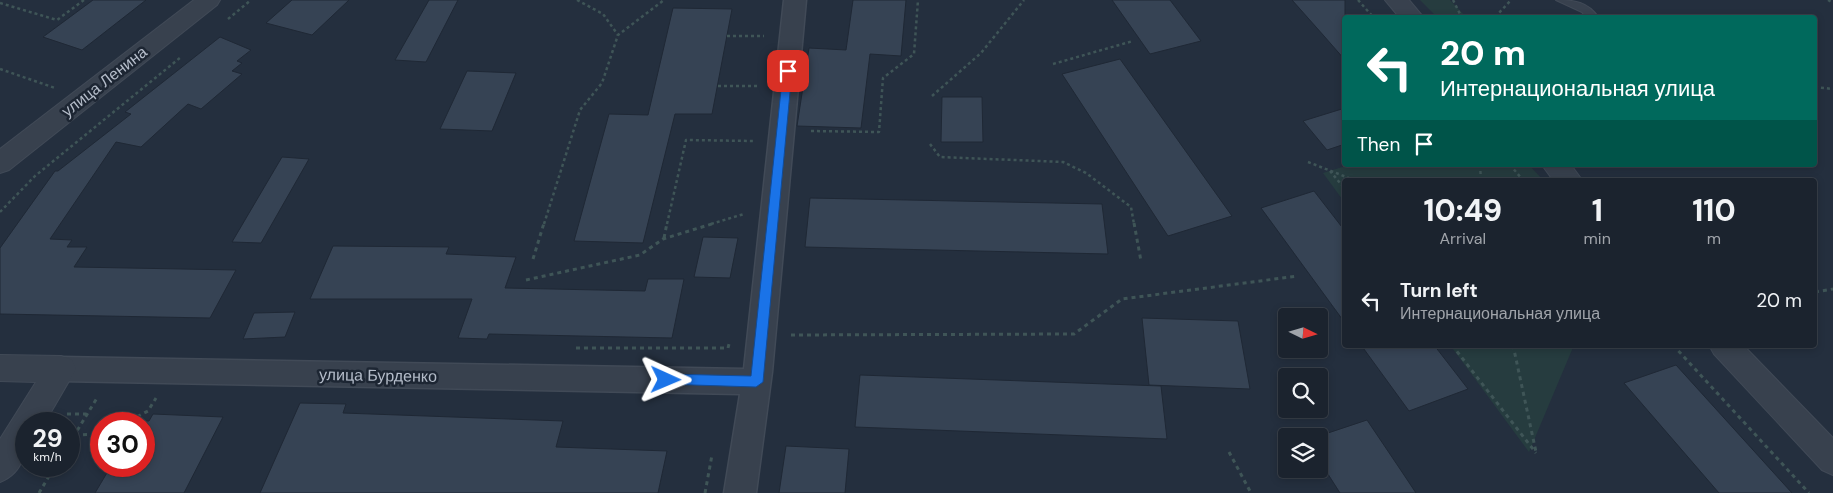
<!DOCTYPE html>
<meta charset="utf-8">
<style>
:root{--surface:#1b232e;--page:#282f3a;--text:#f1f3f6;--muted:#a0a4aa;--line:#39404a}
body{margin:0;font-family:"DM Sans",sans-serif;background:var(--page);color:var(--text);height:100vh;display:flex;flex-direction:column;font-size:19px;white-space:nowrap}
*{box-sizing:border-box;margin:0}
p{font-size:16px;color:var(--muted)}
.icon{flex:none;width:28px;height:28px;fill:none;stroke:currentColor;stroke-width:2;stroke-linecap:round;stroke-linejoin:round}
.map{position:relative;flex:1;overflow:hidden}
.details{position:absolute;left:1342px;top:178px;width:475px;height:170px;display:flex;flex-direction:column;background:var(--surface);border-radius:5px;box-shadow:0 2px 8px #0003,0 0 0 1px var(--line)}
.details>*{flex:none}
.banner{position:absolute;left:1342px;top:15px;width:475px;height:152px;border-radius:5px;box-shadow:0 2px 8px #0003,0 0 0 1px var(--line);background:#00695c;color:#fff;overflow:hidden}
.needle{width:32px;rotate:95deg}
.tools{position:absolute;left:1278px;top:308px;display:grid;gap:10px}
.tools a{display:grid;place-items:center;width:50px;height:50px;border-radius:5px;background:var(--surface);box-shadow:0 2px 8px #0003,0 0 0 1px var(--line);font-size:25px}
.speed{position:absolute;left:15px;top:412px;display:flex;gap:10px;font-size:25px;font-weight:700;text-align:center}
.speed>*{display:grid;place-content:center;width:65px;height:65px;border-radius:50%;background:var(--surface);box-shadow:0 2px 8px #0003,0 0 0 1px var(--line);line-height:1}
.speed small{font-size:12px;font-weight:400}
.speed .limit{border:8px solid #d22;background:#fff;color:#111}
.pin{position:absolute;display:grid;place-items:center;width:42px;height:42px;color:#fff;margin:-21px;border-radius:10px;box-shadow:0 2px 8px #0006}
.me{position:absolute;width:55px;margin:-28px;rotate:91deg;stroke-linejoin:round;filter:drop-shadow(0 0 4px #0008)}
.turn{display:flex;align-items:center;gap:18px;height:105px;padding:0 15px;font-size:22px}
.turn .icon{width:65px;height:65px;stroke-width:2.5}
.turn b{display:block;font-size:35px;line-height:42px}
.then{display:flex;align-items:center;height:48px;padding:0 15px;background:#0003;gap:10px;font-size:19px}
.eta{display:flex;justify-content:space-evenly;align-items:center;height:85px;text-align:center}
.eta b{font-size:30px;font-weight:800;line-height:35px}
ul{padding:0;list-style:none}
li{display:flex;align-items:center;gap:15px;height:75px;padding:0 15px}
li div{flex:1}
li b{display:block;font-size:19px}
li em{font-style:normal}
.map>svg:first-child{display:block}
.green{fill:#263c3f}
.building{fill:#364354;stroke:#1f2835}
.lines{fill:none;stroke-linecap:round;stroke-linejoin:round}
.service-casing{stroke:#414a57;stroke-width:2}
.minor-casing{stroke:#414a57;stroke-width:3}
.tertiary-casing{stroke:#414a57;stroke-width:2}
.path-far1{stroke:#3f5557;stroke-width:2.5;stroke-dasharray:3 3;stroke-linecap:butt}
.path{stroke:#3f5557;stroke-width:3;stroke-dasharray:4 4;stroke-linecap:butt}
.service{fill:#38414e;fill-rule:evenodd}
.minor{fill:#38414e;fill-rule:evenodd}
.tertiary{fill:#38414e;fill-rule:evenodd}
.route{fill:#1a73e8;stroke:#114b97}
.labels{text-anchor:middle;stroke-width:5;stroke-linejoin:round;paint-order:stroke}
.street-label{font-size:16px;fill:#b4bcc9;stroke:#1d2633}
</style>
<div class="map">
<svg width="1833" height="493" viewBox="0 0 1833 493">
<rect width="100%" height="100%" fill="#242f3e"/>
<g class="green">
<path d="M1420,0H1450L1466,17H1437Z"/>
<path d="M1349,165H1529L1543,180H1345V203L1323,173Z"/>
<path d="M1450,345H1574L1529,452Z"/>
</g>
<g class="building">
<path d="M93,0H146L82,50L43,37Z"/>
<path d="M292,0H349L312,35L266,23Z"/>
<path d="M429,0H458L426,62L395,60Z"/>
<path d="M853,0H906L901,56L870,54L861,128L797,126L809,48L846,50Z"/>
<path d="M1112,0H1170L1201,41L1150,54Z"/>
<path d="M1292,0H1345V60L1324,36Z"/>
<path d="M673,8L732,9L712,114H675L643,243L574,241L609,114L648,115Z"/>
<path d="M220,37L251,50L237,61L242,63L232,71L242,74L201,109L188,104L141,147L116,142L50,239L72,240L67,247H87L74,267L236,270L210,318L0,314V248L55,171H58L131,114L125,112Z"/>
<path d="M1120,59L1172,132L1232,216L1168,236L1062,74Z"/>
<path d="M467,71L516,73L492,131L440,129Z"/>
<path d="M942,97H982L983,142H941Z"/>
<path d="M1345,108V144L1327,150L1303,121Z"/>
<path d="M282,157L309,159L261,243L232,242Z"/>
<path d="M1314,191L1345,231V323L1261,208Z"/>
<path d="M810,198L1102,204L1108,254L805,247Z"/>
<path d="M703,237L738,238L730,278L694,277Z"/>
<path d="M333,246L449,247L446,254L516,257L505,288L645,291L648,279H684L672,338L489,334L487,339L458,338L472,299H310Z"/>
<path d="M295,312L285,337L243,339L254,313Z"/>
<path d="M1142,318L1238,321L1250,389L1149,385Z"/>
<path d="M1361,345H1434L1468,389L1409,411Z"/>
<path d="M1676,365L1792,493H1719L1624,383Z"/>
<path d="M860,375L1161,386L1167,439L855,427Z"/>
<path d="M300,403L346,404L343,413L563,421L556,447L667,451L658,493H260Z"/>
<path d="M153,414L223,417L184,493H95L111,466H144V424H137L139,421H149Z"/>
<path d="M1367,420L1400,469L1416,493H1340L1319,460V436Z"/>
<path d="M786,446L849,449L845,493H779Z"/>
</g>
<g class="lines">
<defs>
<path id="service" d="M1556,0C1574,0 1588,2 1599,18H1587L1582,12Z"/>
<path id="minor" d="M784,0H806L772,372L756,493H724L740,394L61,381L51,378L47,369L51,360L61,357L744,369Z"/>
<g id="tertiary">
<path d="M194,0H220L217,5L9,170L0,173V149Z"/>
<path d="M1385,0H1409L1424,18H1400Z"/>
<path d="M1542,165H1571L1582,180H1553Z"/>
<path d="M1709,345H1743L1833,438V475L1822,470L1714,354Z"/>
<path d="M0,355L61,356L72,360L76,369L44,424H26C26,448 26,472 0,482V439L36,382L0,381Z"/>
</g>
</defs>
<use href="#service" class="service-casing"/>
<use href="#minor" class="minor-casing"/>
<use href="#tertiary" class="tertiary-casing"/>
<g class="path-far1">
<path d="M577,0L603,14L618,35"/>
<path d="M1358,0L1374,18"/>
<path d="M1453,0L1462,18"/>
<path d="M1828,0L1833,3"/>
<path d="M0,3L57,20L84,0"/>
<path d="M1499,18L1498,14L1511,0"/>
<path d="M228,19L251,0"/>
<path d="M727,36H764"/>
<path d="M1053,64L1133,41"/>
<path d="M0,69L55,88"/>
<path d="M718,86H760"/>
<path d="M1815,87L1833,89"/>
<path d="M932,96L981,53L1024,0"/>
<path d="M811,131L879,132L883,78L914,54L918,0"/>
<path d="M930,144L940,157L1063,162L1086,173L1131,207L1134,224"/>
<path d="M1308,162L1354,180"/>
<path d="M1480,165L1481,180"/>
<path d="M1510,165L1523,180"/>
<path d="M1330,171L1345,189"/>
<path d="M0,212L35,176L181,57"/>
<path d="M544,224L580,110L602,83L618,35L664,0"/>
<path d="M667,224L686,140L754,141"/>
<path d="M711,224L744,214"/>
</g>
<g class="path">
<path d="M1134,223L1141,261"/>
<path d="M664,238L667,223"/>
<path d="M533,259L544,223"/>
<path d="M526,280L640,255L663,239L715,223"/>
<path d="M1815,292L1833,289"/>
<path d="M791,335L1074,334L1122,299L1298,276"/>
<path d="M1452,345L1536,453"/>
<path d="M1513,345L1536,452"/>
<path d="M1673,345L1809,493"/>
<path d="M576,348H728L729,344"/>
<path d="M67,414H86"/>
<path d="M123,424L148,411L156,398"/>
<path d="M75,435L101,434"/>
<path d="M69,444L97,398"/>
<path d="M1229,452L1251,493"/>
<path d="M39,493L55,466"/>
<path d="M705,493L712,455"/>
</g>
<use href="#service" class="service"/>
<use href="#minor" class="minor"/>
<use href="#tertiary" class="tertiary"/>
</g>
<path class="route" d="M788,68L792,71L763,382L756,387L662,384L660,380L666,374L751,376L783,71Z"/>
<g class="labels">
<g class="street-label">
<text transform="translate(104 81) rotate(-38)" y="6">улица Ленина</text>
<text transform="translate(378 375) rotate(1)" y="6">улица Бурденко</text>
</g>
</g>
</svg>
<div class="tools">
<a><svg class="needle" viewBox="-14 -14 28 28"><path d="M0-13l5 13h-10z" fill="#e53935"/><path d="M0 13l5-13h-10z" fill="#a0a4aa"/></svg></a>
<a><svg class="icon" aria-label="search" viewBox="0 0 24 24"><circle cx="10" cy="10" r="6"/><path d="M15 15l6 6"/></svg></a>
<a><svg class="icon" aria-label="layers" viewBox="0 0 24 24"><path d="M12 4l9 5-9 5-9-5zM3 14l9 5 9-5"/></svg></a>
</div>
<div class="speed"><div>29<small>km/h</small></div><div class="limit">30</div></div>
<div class="pin" style="left:788px;top:71px;background:#d93025"><svg class="icon" aria-label="arrive" viewBox="0 0 24 24"><path d="M6 21V4h12l-3 4 3 4H6"/></svg></div>
<svg class="me" style="left:666px;top:380px" viewBox="-20 -20 40 40"><path d="M0-17L14 15 0 8-14 15z" fill="#1a73e8" stroke="#fff" stroke-width="4"/></svg>
<div class="banner">
<div class="turn"><svg class="icon" aria-label="left" viewBox="0 0 24 24"><path d="M17 20v-9H6M10 6l-5 5 5 5"/></svg><div><b>20 m</b>Интернациональная улица</div></div>
<div class="then">Then<svg class="icon" aria-label="arrive" viewBox="0 0 24 24"><path d="M6 21V4h12l-3 4 3 4H6"/></svg></div>
</div>
<section class="details">
<div class="eta">
<div><b>10:49</b><p>Arrival</p></div>
<div><b>1</b><p>min</p></div>
<div><b>110</b><p>m</p></div>
</div>
<ul>
<li><svg class="icon" aria-label="left" viewBox="0 0 24 24"><path d="M17 20v-9H6M10 6l-5 5 5 5"/></svg><div><b>Turn left</b><p>Интернациональная улица</p></div><em>20 m</em></li>
</ul>
</section>
</div>
